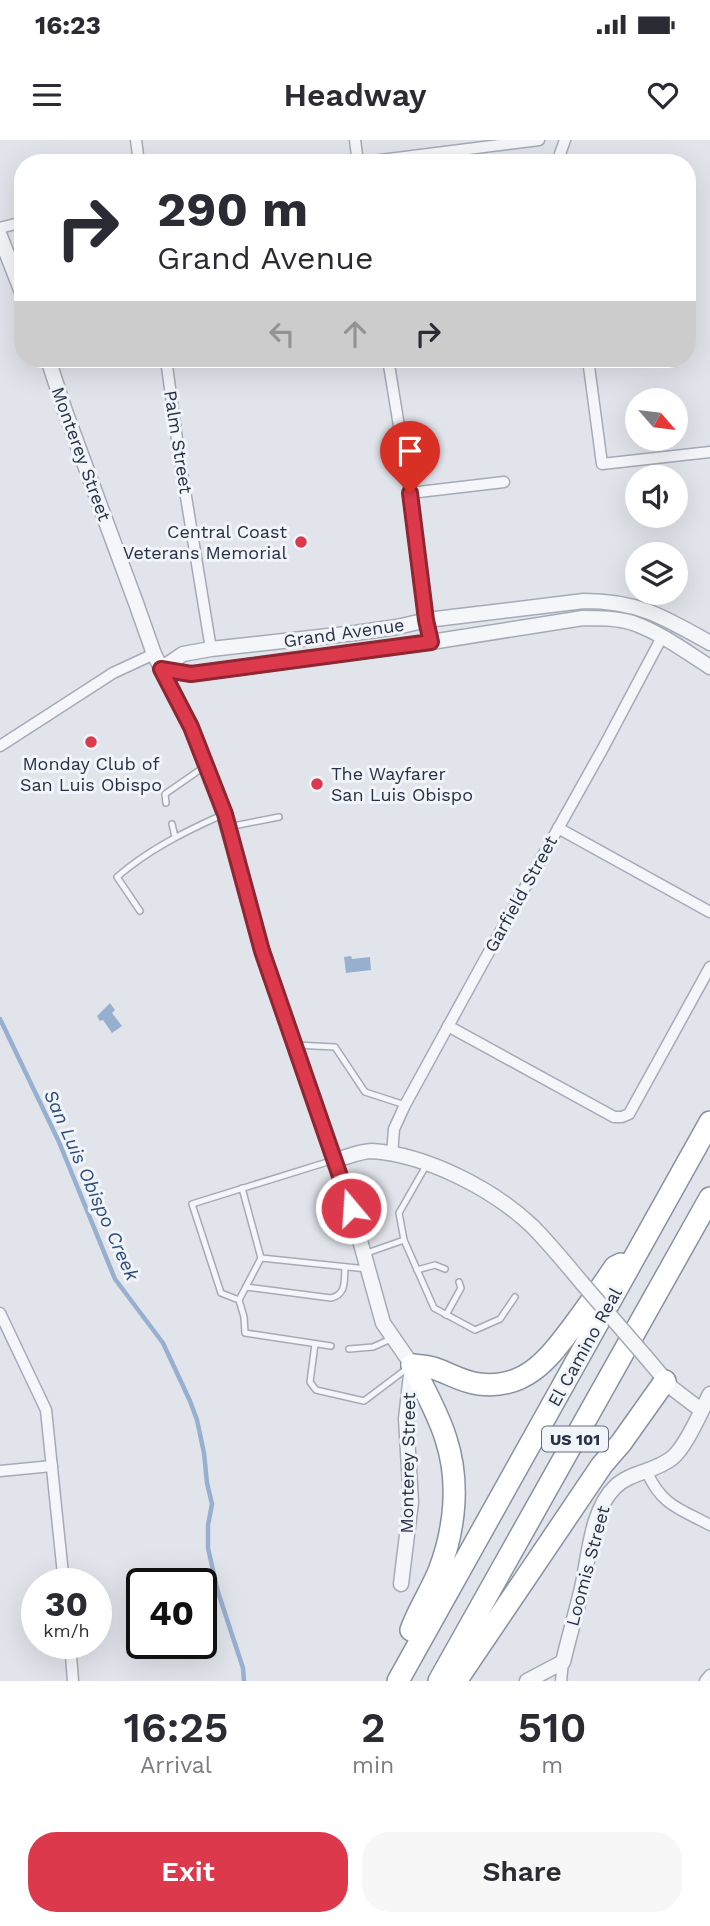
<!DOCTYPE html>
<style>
:root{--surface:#fff;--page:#f7f7f7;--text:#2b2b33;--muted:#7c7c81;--accent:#dc3a4c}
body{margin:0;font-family:"Work Sans",sans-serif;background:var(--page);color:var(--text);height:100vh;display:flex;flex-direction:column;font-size:26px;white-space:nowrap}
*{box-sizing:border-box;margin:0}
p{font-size:23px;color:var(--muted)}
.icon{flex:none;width:38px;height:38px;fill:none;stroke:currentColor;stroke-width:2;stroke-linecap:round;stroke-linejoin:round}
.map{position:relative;height:1541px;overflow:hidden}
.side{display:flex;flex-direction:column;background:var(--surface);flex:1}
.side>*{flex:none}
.guide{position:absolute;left:14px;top:14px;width:682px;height:214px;border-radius:28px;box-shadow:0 7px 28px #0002;background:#fff;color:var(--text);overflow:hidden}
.needle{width:46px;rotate:118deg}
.fabs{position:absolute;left:625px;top:248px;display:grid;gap:14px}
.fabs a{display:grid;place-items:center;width:63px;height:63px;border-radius:50%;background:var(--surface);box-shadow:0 7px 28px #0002;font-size:35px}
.speed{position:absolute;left:21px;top:1428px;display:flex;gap:14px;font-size:35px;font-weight:700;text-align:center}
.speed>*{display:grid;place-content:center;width:91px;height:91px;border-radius:50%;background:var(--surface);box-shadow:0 7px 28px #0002;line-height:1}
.speed small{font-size:18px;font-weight:400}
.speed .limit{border:4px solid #111;border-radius:10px;background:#fff;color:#111}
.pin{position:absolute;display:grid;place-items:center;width:60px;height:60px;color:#fff;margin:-72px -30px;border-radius:50% 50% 50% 0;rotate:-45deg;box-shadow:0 0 7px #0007}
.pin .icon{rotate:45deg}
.me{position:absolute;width:77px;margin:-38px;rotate:342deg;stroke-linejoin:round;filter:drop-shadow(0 0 5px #0008)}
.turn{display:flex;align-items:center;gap:24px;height:147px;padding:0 28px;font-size:32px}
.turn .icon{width:91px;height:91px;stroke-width:2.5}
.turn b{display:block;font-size:49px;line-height:60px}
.lanes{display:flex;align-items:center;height:66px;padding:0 28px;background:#0003;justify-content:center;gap:35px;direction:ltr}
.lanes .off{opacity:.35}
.eta{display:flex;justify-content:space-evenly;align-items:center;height:119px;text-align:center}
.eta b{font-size:42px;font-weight:600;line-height:49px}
.primary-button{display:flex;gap:14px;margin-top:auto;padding:14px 28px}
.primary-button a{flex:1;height:80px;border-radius:28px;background:var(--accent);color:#fff;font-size:28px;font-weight:600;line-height:80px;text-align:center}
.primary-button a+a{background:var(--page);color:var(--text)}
.status{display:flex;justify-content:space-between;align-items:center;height:49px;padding:0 35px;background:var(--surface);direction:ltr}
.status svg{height:19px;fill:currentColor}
header{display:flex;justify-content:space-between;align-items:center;height:91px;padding:0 28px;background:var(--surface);font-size:32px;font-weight:600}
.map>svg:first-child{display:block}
.water{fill:#98b0cf}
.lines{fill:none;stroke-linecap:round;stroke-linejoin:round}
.stream{stroke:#98b0cf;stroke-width:4.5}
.service-casing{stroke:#a5abb6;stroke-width:8}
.minor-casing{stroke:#a5abb6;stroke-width:13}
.tertiary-casing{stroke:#a5abb6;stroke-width:17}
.motorway-casing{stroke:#8791a3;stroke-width:24}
.service{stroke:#f4f6f9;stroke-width:5}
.minor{stroke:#f4f6f9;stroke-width:10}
.tertiary{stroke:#f4f6f9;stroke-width:14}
.motorway{stroke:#fff;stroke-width:21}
.tertiary-bridge-casing{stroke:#a5abb6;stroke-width:17;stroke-linecap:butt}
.tertiary-bridge{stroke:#f4f6f9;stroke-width:14}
.route-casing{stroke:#8f2631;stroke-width:18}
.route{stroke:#dc3a4c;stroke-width:12}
.poi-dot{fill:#dc3a4c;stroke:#f1f4f8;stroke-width:2.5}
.labels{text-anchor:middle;stroke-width:6;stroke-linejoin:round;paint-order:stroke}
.shield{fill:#f1f4f8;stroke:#646c7b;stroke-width:2}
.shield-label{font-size:16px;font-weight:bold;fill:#273145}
.street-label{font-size:18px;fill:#273145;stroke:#f1f4f8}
.poi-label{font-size:18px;fill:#273145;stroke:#f1f4f8;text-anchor:end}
.water-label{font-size:19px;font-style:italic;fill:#2d4d7d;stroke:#f1f4f8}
</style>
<div class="status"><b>16:23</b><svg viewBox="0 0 49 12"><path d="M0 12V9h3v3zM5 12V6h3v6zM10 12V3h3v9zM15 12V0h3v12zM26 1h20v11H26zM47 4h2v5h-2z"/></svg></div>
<header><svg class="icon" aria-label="menu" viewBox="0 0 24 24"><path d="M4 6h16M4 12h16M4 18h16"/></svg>Headway<svg class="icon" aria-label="heart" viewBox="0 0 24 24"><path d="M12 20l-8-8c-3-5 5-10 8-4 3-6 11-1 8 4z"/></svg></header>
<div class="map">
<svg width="710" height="1541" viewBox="0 0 710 1541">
<rect width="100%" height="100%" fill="#e1e4eb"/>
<g class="water">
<path d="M351,816L352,819L370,817L371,830L346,833L344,817Z"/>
<path d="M110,863L115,870L112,873L122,886L112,893L103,880L100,881L97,876Z"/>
</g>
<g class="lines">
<path class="stream" d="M0,879L59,1002L115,1139L163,1203L190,1261L197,1280L204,1313L207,1343L212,1364L208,1385V1408L218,1452L243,1528L244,1541"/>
<defs>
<g id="service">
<path d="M166,663L165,654L204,627"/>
<path d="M172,684L175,697"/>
<path d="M228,687L279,677"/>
<path d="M140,771L117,737C148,710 184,692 222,675"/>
<path d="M295,905L335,907L365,952L405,965"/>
<path d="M242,1048L261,1118L367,1129"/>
<path d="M404,1100L434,1168L475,1190L500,1179L515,1157"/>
<path d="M364,1114L404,1100L399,1073L427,1024"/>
<path d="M261,1118L239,1160L244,1177L245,1193L331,1206"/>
<path d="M417,1130L435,1125L445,1129"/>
<path d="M246,1147L331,1158C347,1154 344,1140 345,1127"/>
<path d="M239,1160L221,1153L192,1064L334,1020"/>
<path d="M446,1175L461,1148L459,1142"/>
<path d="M315,1204L310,1242L316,1250L364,1261L409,1227"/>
<path d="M349,1209L373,1207L393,1198"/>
</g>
<g id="minor">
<path d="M136,0L139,23"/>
<path d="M355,0L358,23"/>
<path d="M357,23L539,0"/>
<path d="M562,23L560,14L565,0"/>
<path d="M0,88L23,82"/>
<path d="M166,219L179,314L211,509"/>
<path d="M388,219L410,353L427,480"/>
<path d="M588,219L602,324L710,312"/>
<path d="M410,353L504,342"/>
<path d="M0,606L113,533L154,514"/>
<path d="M558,688L710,772"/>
<path d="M448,886L614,977H622L629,974L710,827"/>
<path d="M392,1015L394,989L405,965L485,819L602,610L662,497"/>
<path d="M0,1173L46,1270L64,1444"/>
<path d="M0,1331L52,1326"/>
<path d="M647,1332C661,1365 680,1369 710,1385"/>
<path d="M70,1503L73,1541"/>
<path d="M561,1541L563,1522"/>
<path d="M705,1541L710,1535"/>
</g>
<g id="tertiary">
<path d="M0,96L23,155"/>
<path d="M48,219L65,271L136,463L154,514L191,587L224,674L262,811L351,1068L383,1183L412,1225L406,1279L411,1362L401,1444"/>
<path d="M161,529L183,514L211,509L355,493L397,487L427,480L584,461C638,461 664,477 710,503"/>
<path d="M161,529L191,534L431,502L583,478C599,478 617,478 633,483C661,493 685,511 710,527"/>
<path d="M336,1020C347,1017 361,1011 372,1011C427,1015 493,1049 532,1086C550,1104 566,1124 582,1143"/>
<path d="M645,1216L672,1248L701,1270"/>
<path d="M527,1541L563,1522C569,1497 576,1473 582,1448C589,1417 591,1370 615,1347C630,1332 655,1332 672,1318C686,1307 701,1271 710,1254"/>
</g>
<g id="motorway">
<path d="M412,1225C419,1226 427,1226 433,1228C449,1233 462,1242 479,1244C526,1250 549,1218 574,1185C588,1166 602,1146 615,1127L621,1124"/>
<path d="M411,1490C418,1470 431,1451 439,1431C455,1389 460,1342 446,1299C438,1273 424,1249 412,1225"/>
<path d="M398,1541L710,982"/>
<path d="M439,1541L710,1058"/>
<path d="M456,1541L602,1325L621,1303L665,1241"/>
</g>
</defs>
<use href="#service" class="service-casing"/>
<use href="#minor" class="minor-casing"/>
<use href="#tertiary" class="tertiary-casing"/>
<use href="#motorway" class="motorway-casing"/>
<use href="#service" class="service"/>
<use href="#minor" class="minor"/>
<use href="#tertiary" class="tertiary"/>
<use href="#motorway" class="motorway"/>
<defs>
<path id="tertiary-bridge" d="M582,1143L645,1216"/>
</defs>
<use href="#tertiary-bridge" class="tertiary-bridge-casing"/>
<use href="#tertiary-bridge" class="tertiary-bridge"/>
</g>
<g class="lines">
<defs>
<path id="route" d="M351,1068L262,811L225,674L191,587L161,529L191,534L431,502L426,480L410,353"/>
</defs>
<use href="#route" class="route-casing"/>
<use href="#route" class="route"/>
</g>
<g class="poi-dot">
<circle cx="301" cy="402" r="7"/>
<circle cx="91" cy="602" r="7"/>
<circle cx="317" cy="644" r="7"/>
</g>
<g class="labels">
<rect class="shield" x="542" y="1286.5" width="66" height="25" rx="5"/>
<g class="shield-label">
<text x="575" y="1305">US 101</text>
</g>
<g class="street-label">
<text transform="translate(178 302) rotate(81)" y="6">Palm Street</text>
<text transform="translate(81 314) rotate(70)" y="6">Monterey Street</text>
<text transform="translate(344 493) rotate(-8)" y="6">Grand Avenue</text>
<text transform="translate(521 754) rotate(-61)" y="6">Garfield Street</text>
<text transform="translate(585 1207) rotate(-61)" y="6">El Camino Real</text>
<text transform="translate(408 1323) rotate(-89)" y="6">Monterey Street</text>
<text transform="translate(588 1426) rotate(-75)" y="6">Loomis Street</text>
</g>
<g class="poi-label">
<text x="287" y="398">Central Coast<tspan x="287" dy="21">Veterans Memorial</tspan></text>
<text x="91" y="630" text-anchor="middle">Monday Club of<tspan x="91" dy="21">San Luis Obispo</tspan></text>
<text x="331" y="640" text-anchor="start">The Wayfarer<tspan x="331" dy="21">San Luis Obispo</tspan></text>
</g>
<g class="water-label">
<text transform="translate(92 1045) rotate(66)" y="7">San Luis Obispo Creek</text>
</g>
</g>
</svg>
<div class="fabs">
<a><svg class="needle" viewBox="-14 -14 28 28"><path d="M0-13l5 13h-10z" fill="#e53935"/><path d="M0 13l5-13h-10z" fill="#7c7c81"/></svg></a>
<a><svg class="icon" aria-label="sound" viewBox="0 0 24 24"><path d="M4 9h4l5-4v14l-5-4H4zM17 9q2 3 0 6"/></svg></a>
<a><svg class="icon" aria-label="layers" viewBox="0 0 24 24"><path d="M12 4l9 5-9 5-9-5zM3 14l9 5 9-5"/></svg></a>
</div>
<div class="speed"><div>30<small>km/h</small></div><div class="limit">40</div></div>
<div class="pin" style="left:410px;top:353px;background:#d93025"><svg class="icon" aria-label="arrive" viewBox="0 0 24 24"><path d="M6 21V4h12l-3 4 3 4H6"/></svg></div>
<svg class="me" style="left:351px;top:1068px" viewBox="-20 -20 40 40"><circle r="17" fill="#dc3a4c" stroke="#fff" stroke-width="3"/><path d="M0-11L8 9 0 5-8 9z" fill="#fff"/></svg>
<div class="guide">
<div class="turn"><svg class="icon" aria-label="right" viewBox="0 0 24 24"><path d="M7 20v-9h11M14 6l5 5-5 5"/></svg><div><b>290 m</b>Grand Avenue</div></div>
<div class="lanes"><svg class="icon off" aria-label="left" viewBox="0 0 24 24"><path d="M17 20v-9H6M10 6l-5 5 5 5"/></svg><svg class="icon off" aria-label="ahead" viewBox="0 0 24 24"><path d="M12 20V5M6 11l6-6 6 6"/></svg><svg class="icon" aria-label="right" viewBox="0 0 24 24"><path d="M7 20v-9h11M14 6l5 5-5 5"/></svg></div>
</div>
</div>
<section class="side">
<div class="eta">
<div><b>16:25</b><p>Arrival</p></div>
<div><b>2</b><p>min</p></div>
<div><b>510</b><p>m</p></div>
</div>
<div class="primary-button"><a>Exit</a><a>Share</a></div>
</section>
